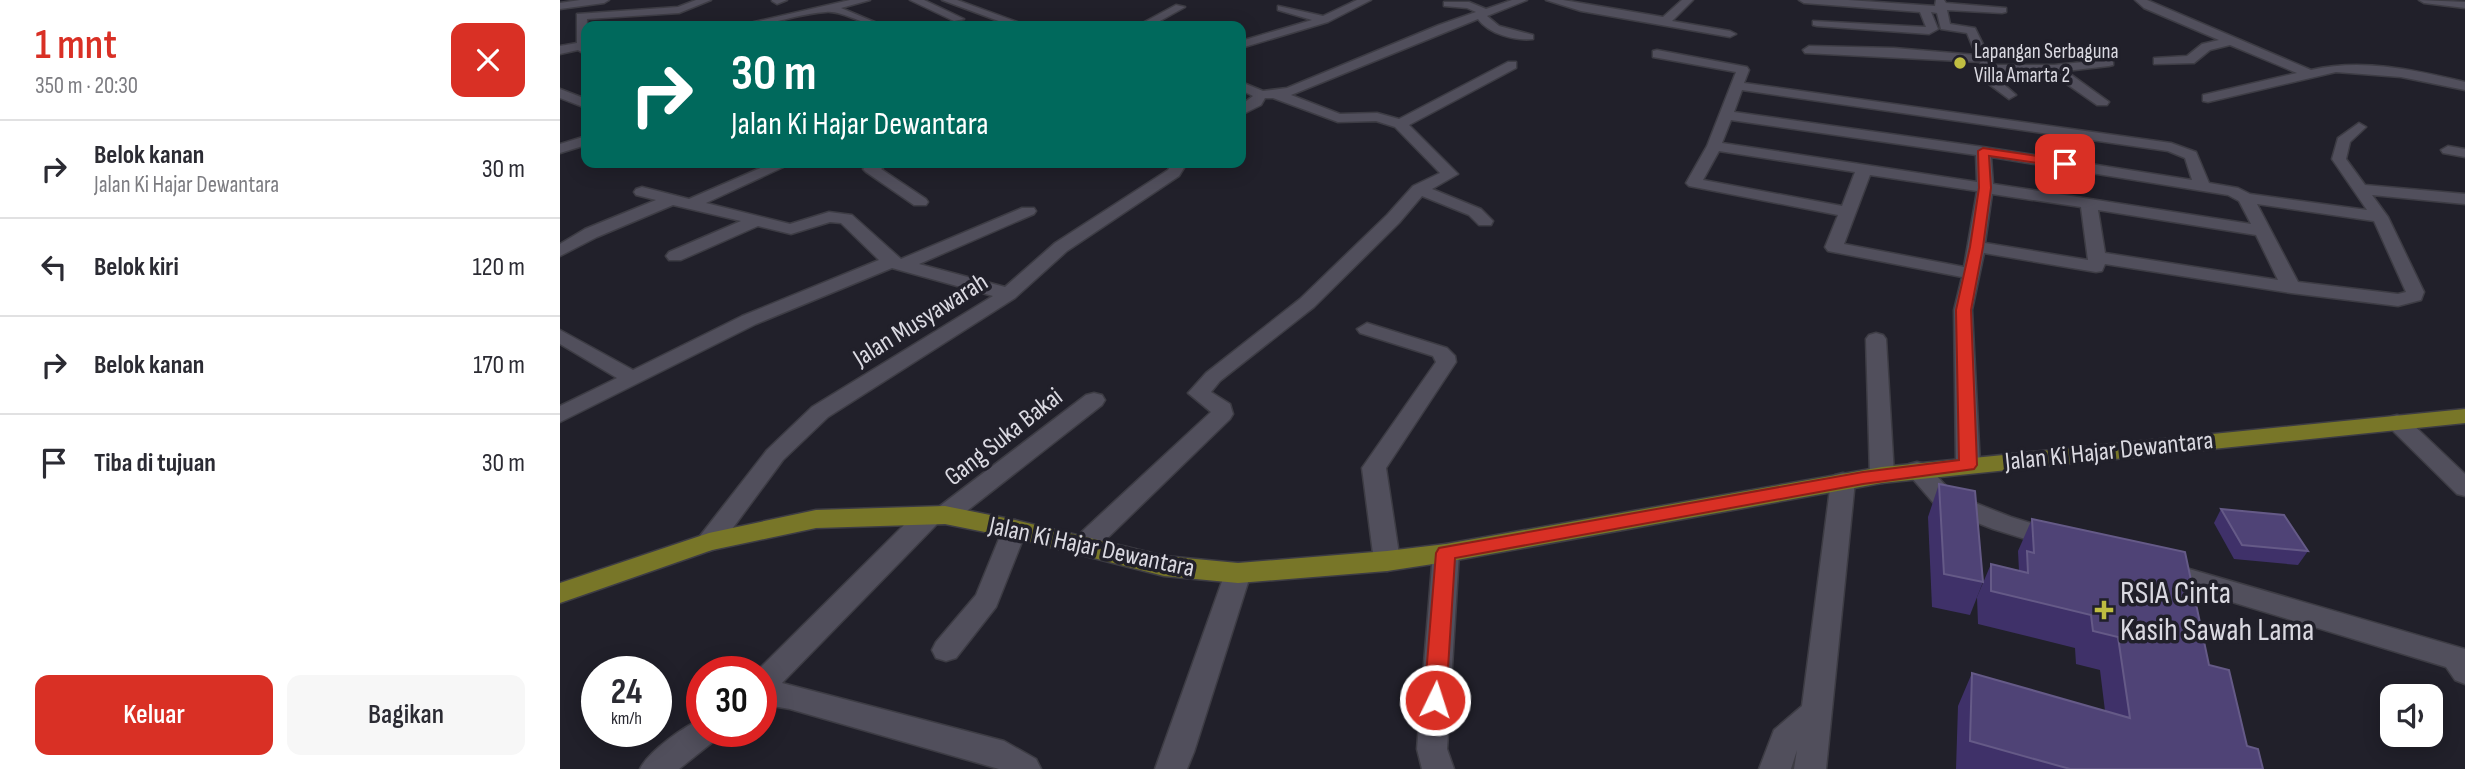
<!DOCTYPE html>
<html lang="id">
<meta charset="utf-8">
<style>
:root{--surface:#fff;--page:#f7f7f7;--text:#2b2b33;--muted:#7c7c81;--line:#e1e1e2;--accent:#d93025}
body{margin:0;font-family:"Sofia Sans Condensed",sans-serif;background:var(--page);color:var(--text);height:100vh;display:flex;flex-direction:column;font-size:26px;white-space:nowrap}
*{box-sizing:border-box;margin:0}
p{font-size:23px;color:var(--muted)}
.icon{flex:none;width:38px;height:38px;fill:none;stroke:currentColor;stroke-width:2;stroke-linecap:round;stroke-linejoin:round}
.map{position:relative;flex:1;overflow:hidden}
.sheet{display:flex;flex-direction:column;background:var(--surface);width:560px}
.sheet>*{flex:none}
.guide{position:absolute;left:21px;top:21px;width:665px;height:147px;border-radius:14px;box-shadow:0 4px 18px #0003;background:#00695c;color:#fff;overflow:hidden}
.tools{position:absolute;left:1820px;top:684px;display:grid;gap:14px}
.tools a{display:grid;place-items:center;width:63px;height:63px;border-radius:14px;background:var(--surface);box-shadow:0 4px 18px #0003;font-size:35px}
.speed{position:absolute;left:21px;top:656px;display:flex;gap:14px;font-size:35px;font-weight:700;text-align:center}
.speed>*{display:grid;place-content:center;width:91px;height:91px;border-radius:50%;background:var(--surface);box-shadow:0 4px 18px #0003;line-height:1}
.speed small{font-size:18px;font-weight:400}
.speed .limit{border:10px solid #d22;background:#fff;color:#111}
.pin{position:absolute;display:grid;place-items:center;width:60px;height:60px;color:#fff;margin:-30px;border-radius:14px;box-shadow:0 4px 10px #0006}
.me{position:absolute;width:77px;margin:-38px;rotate:4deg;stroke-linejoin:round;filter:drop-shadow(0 0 5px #0008)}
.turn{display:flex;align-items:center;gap:24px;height:147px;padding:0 35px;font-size:32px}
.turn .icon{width:91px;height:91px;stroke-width:2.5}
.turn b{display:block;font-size:49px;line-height:60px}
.round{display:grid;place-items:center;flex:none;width:74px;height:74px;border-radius:14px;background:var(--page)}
.summary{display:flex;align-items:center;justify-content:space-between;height:119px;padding:0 35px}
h1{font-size:42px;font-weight:600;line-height:52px;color:var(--accent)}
.action{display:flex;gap:14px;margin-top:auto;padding:14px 35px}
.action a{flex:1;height:80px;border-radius:14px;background:var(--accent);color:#fff;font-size:28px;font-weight:600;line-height:80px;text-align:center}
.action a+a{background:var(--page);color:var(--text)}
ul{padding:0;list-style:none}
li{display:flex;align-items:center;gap:21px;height:98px;padding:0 35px;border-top:2px solid var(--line)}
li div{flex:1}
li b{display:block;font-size:26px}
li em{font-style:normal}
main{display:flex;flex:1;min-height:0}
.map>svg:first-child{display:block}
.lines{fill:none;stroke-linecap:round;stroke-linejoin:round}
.minor-casing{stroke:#3d3c44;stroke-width:3}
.major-casing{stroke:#3d3c44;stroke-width:3}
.minor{fill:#514f5c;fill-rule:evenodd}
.major{fill:#787628;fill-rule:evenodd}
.wall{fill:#3f3169}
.building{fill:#4f4376;stroke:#655a87;stroke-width:2}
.route{fill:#d93025;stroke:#8d1f18;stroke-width:2}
.poi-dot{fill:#c0be41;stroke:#21202a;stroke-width:2.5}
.labels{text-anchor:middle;stroke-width:7;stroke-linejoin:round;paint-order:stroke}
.far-poi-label{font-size:21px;fill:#dad9e1;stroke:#21202a;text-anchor:start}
.street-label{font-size:26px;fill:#dad9e1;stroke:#21202a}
.near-poi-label{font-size:32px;fill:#dad9e1;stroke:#21202a;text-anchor:start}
</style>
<main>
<section class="sheet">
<div class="summary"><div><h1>1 mnt</h1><p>350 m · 20:30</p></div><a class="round" style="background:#d93025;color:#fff"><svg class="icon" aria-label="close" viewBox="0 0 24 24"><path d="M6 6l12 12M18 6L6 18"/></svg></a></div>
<ul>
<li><svg class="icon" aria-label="right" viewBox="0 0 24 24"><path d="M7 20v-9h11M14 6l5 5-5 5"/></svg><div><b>Belok kanan</b><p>Jalan Ki Hajar Dewantara</p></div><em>30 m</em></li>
<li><svg class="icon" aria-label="left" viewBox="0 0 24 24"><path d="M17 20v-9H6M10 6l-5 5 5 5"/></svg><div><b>Belok kiri</b></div><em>120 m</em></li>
<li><svg class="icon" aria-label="right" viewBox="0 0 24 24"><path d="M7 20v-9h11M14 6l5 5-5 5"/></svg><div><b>Belok kanan</b></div><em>170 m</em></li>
<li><svg class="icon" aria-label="arrive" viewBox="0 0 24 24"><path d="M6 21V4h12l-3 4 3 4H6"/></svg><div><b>Tiba di tujuan</b></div><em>30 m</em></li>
</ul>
<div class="action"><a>Keluar</a><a>Bagikan</a></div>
</section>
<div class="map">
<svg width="1905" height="769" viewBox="0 0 1905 769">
<rect width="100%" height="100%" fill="#21202a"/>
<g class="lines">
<defs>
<g id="minor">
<path d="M20,0H49L44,3L0,9V3Z"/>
<path d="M136,0H151L119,13L27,19L26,55L18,50L0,54V46L17,43V14L118,7Z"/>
<path d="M227,0L217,4L212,1V0Z"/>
<path d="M290,0H310L281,8L324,26C304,26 281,10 266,12C235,14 208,27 177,26Z"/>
<path d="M350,0H364L404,19L394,21Z"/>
<path d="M382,0H397L468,26H452Z"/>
<path d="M797,0H811L768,22L681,48V41L752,20L718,10V6L763,16Z"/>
<path d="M952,0H967L927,16L939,26L973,35V39C955,41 929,34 918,19L731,95L780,114L817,113L839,119L948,62H956V68L849,125L898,174L872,189L921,209L933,221L931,225H919L909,215L862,196L839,223L754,307L660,381L651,392L670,404L673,414L670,419L532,553L523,555L514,553L510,546L514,539L651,412L628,393L646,373L740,299L827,215L853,186L880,173L835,127L816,121L778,122L713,98H705L701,105L681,115V105L693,96L681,90V82L703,91L727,88L879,25L916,12L907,8L884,6V2H909L926,9Z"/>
<path d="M986,0H1003L1103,17L1122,0H1133L1112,21L1170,31L1176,34L1170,37L1021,11Z"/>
<path d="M1239,0H1288L1375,6L1376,0H1384L1386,3L1446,8V12L1442,13L1387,10L1390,24L1415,28L1433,65H1494L1553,59V65L1549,66L1506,71L1549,102L1547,105H1537L1491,73H1434L1433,75L1456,95L1449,99L1422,79L1420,76L1423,69L1420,62L1245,53L1243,50L1249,46L1334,48L1416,55L1407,33L1381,29L1377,13L1371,12L1378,29L1369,34L1257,26L1253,25V21L1366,27L1360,12L1244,3Z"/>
<path d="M1575,0H1587L1751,70C1803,58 1854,70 1905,82V90L1841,77L1776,72L1648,102L1643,101V95L1737,73L1670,45L1650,50L1634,63L1594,64V58L1627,56L1642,44L1659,40L1584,8Z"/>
<path d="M1859,0L1905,2V8L1864,3Z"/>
<path d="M616,5L625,7L591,26H577Z"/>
<path d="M1097,50L1187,67L1189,70L1184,83L1611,143L1636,152L1649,183L1678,188L1690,194L1807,210L1772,159L1778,138L1799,123L1806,127L1790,142L1786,159L1805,185L1905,194V204L1812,195L1828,217L1864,292L1861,300L1838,306L1731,293L1545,264L1542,271L1536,272L1424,253L1412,310L1420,465L1416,470L1408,473L1400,470L1396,465L1394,310L1402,277L1268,251L1265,247L1278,215L1129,186L1126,183L1147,146L1176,72L1093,57V51ZM1182,90L1608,151L1625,158L1632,180L1423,147L1174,112ZM1171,120L1416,155L1417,182L1162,143ZM1159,151L1295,172L1282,206L1143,180ZM1431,157L1668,195L1679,201L1691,224L1433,184ZM1310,175L1417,191L1404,267L1284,244ZM1432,194L1521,207L1528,260L1425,243ZM1697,204L1814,221L1846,292L1838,294L1738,282ZM1538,210L1696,235L1718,280L1545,253Z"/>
<path d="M0,89L26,99V108L0,98Z"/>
<path d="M26,136V145L0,153V144Z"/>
<path d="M1888,146L1905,149V157L1883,153L1881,150Z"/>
<path d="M212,163H232L146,203L230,224L269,212L292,215L341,259L462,208H474L476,211L474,214L359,264L445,287L495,243L608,170L612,163H627L619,176L507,251L455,298L268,417L223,460L158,548L149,551L140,548L136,542L140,536L207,450L252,407L433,296L332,268L196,324L0,422V406L57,378L0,344V330L73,370L182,316L319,260L281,223L270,222L231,234L198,226L121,260H109L106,256L109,252L181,221L113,205L37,237L0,256V244L25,229L96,200L76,195L74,192L76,189L82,187L129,199Z"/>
<path d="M311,163H328L321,169L366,199L368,202L366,205H354L306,172L303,169Z"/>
<path d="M807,323L887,348L895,356L896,362L826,468L840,561L836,568L827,571L818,568L814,561L802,468L876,362L873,356L800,333L797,329Z"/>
<path d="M1316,333L1323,335L1326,339L1334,475L1330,481L1322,483L1314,481L1310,475L1306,339L1309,335Z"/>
<path d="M534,393L542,395L545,400L542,405L394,521L379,522L222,683L444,741L476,759L481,769H439L230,709L201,704V672H196L339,530C350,520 361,505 376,509L526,395Z"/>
<path d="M1837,415L1845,417L1905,474V496L1897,494L1829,427L1826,422L1829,417Z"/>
<path d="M1357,462L1365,464L1395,495L1451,517L1503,533L1507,539L1503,545L1494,548L1433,529L1377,507L1345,470L1349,464Z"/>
<path d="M1283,473L1291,475L1295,481L1266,769H1234L1237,750L1231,769H1199L1214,730L1242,706L1271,481L1275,475Z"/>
<path d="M455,520L464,523L467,529L436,607L396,658L386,661L376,658L372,650L376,642L416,595L443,529L446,523Z"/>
<path d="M886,544L895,546L899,553L887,749L894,769H862L857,749L873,553L877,546Z"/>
<path d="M1605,562L1905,649V684L1895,680L1886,667L1596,579L1592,572L1596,565Z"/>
<path d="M678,563L687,566L691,573L634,752L627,769H595L665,573L669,566Z"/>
<path d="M142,719V732H158L154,741L119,769H80C88,752 124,726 142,719Z"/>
</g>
<path id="major" d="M1905,409V423L1322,483L886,562L827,571L678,583L604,576L455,538L385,524L256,528L152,550L0,603V583L149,533L256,510L385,506L455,520L604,556L678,563L827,551L886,544L1322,467Z"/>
</defs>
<use href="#minor" class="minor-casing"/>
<use href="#major" class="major-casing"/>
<use href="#minor" class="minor"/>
<use href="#major" class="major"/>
</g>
<g class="wall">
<path d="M1379,484L1423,582L1410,615L1372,607L1368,517Z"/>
<path d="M1661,509L1748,551L1738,565L1674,559L1654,523Z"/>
<path d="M1472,519L1649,665L1687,746L1703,769H1396L1398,706L1412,673L1545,711L1540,670L1516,664L1515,648L1418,624L1417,597L1431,564L1459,571L1458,551Z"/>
</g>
<g class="building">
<path d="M1379,484L1415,491L1423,582L1384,574Z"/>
<path d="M1661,509L1724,515L1748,551L1682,545Z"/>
<path d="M1472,519L1625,552L1649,665L1669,670L1687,746L1698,749L1703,769H1510L1410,741L1412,673L1570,718L1558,637L1533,631L1531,615L1431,591V564L1468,573L1467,551L1474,553Z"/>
</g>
<path class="route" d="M1423,148L1505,160L1511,164L1505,167L1429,156L1431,188L1423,247L1411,310L1417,465L1414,469L1303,484L895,558L886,700L883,707L875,709L867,707L864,700L876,553L879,548L1303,472L1399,460L1396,310L1410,247L1419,188L1418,151Z"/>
<g class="poi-dot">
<circle cx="1400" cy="63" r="7"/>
<path d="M1540.5 599.5h7v7h7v7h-7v7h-7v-7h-7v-7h7z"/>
</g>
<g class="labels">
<g class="far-poi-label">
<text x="1414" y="58">Lapangan Serbaguna<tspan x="1414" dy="24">Villa Amarta 2</tspan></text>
</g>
<g class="street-label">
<text transform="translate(360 319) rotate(-32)" y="9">Jalan Musyawarah</text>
<text transform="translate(443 436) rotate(-38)" y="9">Gang Suka Bakai</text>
<text transform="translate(1549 450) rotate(-6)" y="9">Jalan Ki Hajar Dewantara</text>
<text transform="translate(532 546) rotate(12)" y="9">Jalan Ki Hajar Dewantara</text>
</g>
<g class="near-poi-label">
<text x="1560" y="603">RSIA Cinta<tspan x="1560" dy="37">Kasih Sawah Lama</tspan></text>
</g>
</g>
</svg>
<div class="tools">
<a><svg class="icon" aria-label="sound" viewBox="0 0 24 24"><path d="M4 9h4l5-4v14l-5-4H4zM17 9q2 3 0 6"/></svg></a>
</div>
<div class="speed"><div>24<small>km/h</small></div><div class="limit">30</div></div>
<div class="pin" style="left:1505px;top:164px;background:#d93025"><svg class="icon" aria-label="arrive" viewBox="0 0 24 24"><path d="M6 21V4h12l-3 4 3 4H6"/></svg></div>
<svg class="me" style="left:875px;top:700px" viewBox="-20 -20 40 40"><circle r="17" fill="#d93025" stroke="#fff" stroke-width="3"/><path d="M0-11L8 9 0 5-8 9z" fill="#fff"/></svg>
<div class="guide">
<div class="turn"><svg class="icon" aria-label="right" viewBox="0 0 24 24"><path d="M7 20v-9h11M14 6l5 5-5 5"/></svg><div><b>30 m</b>Jalan Ki Hajar Dewantara</div></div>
</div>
</div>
</main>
